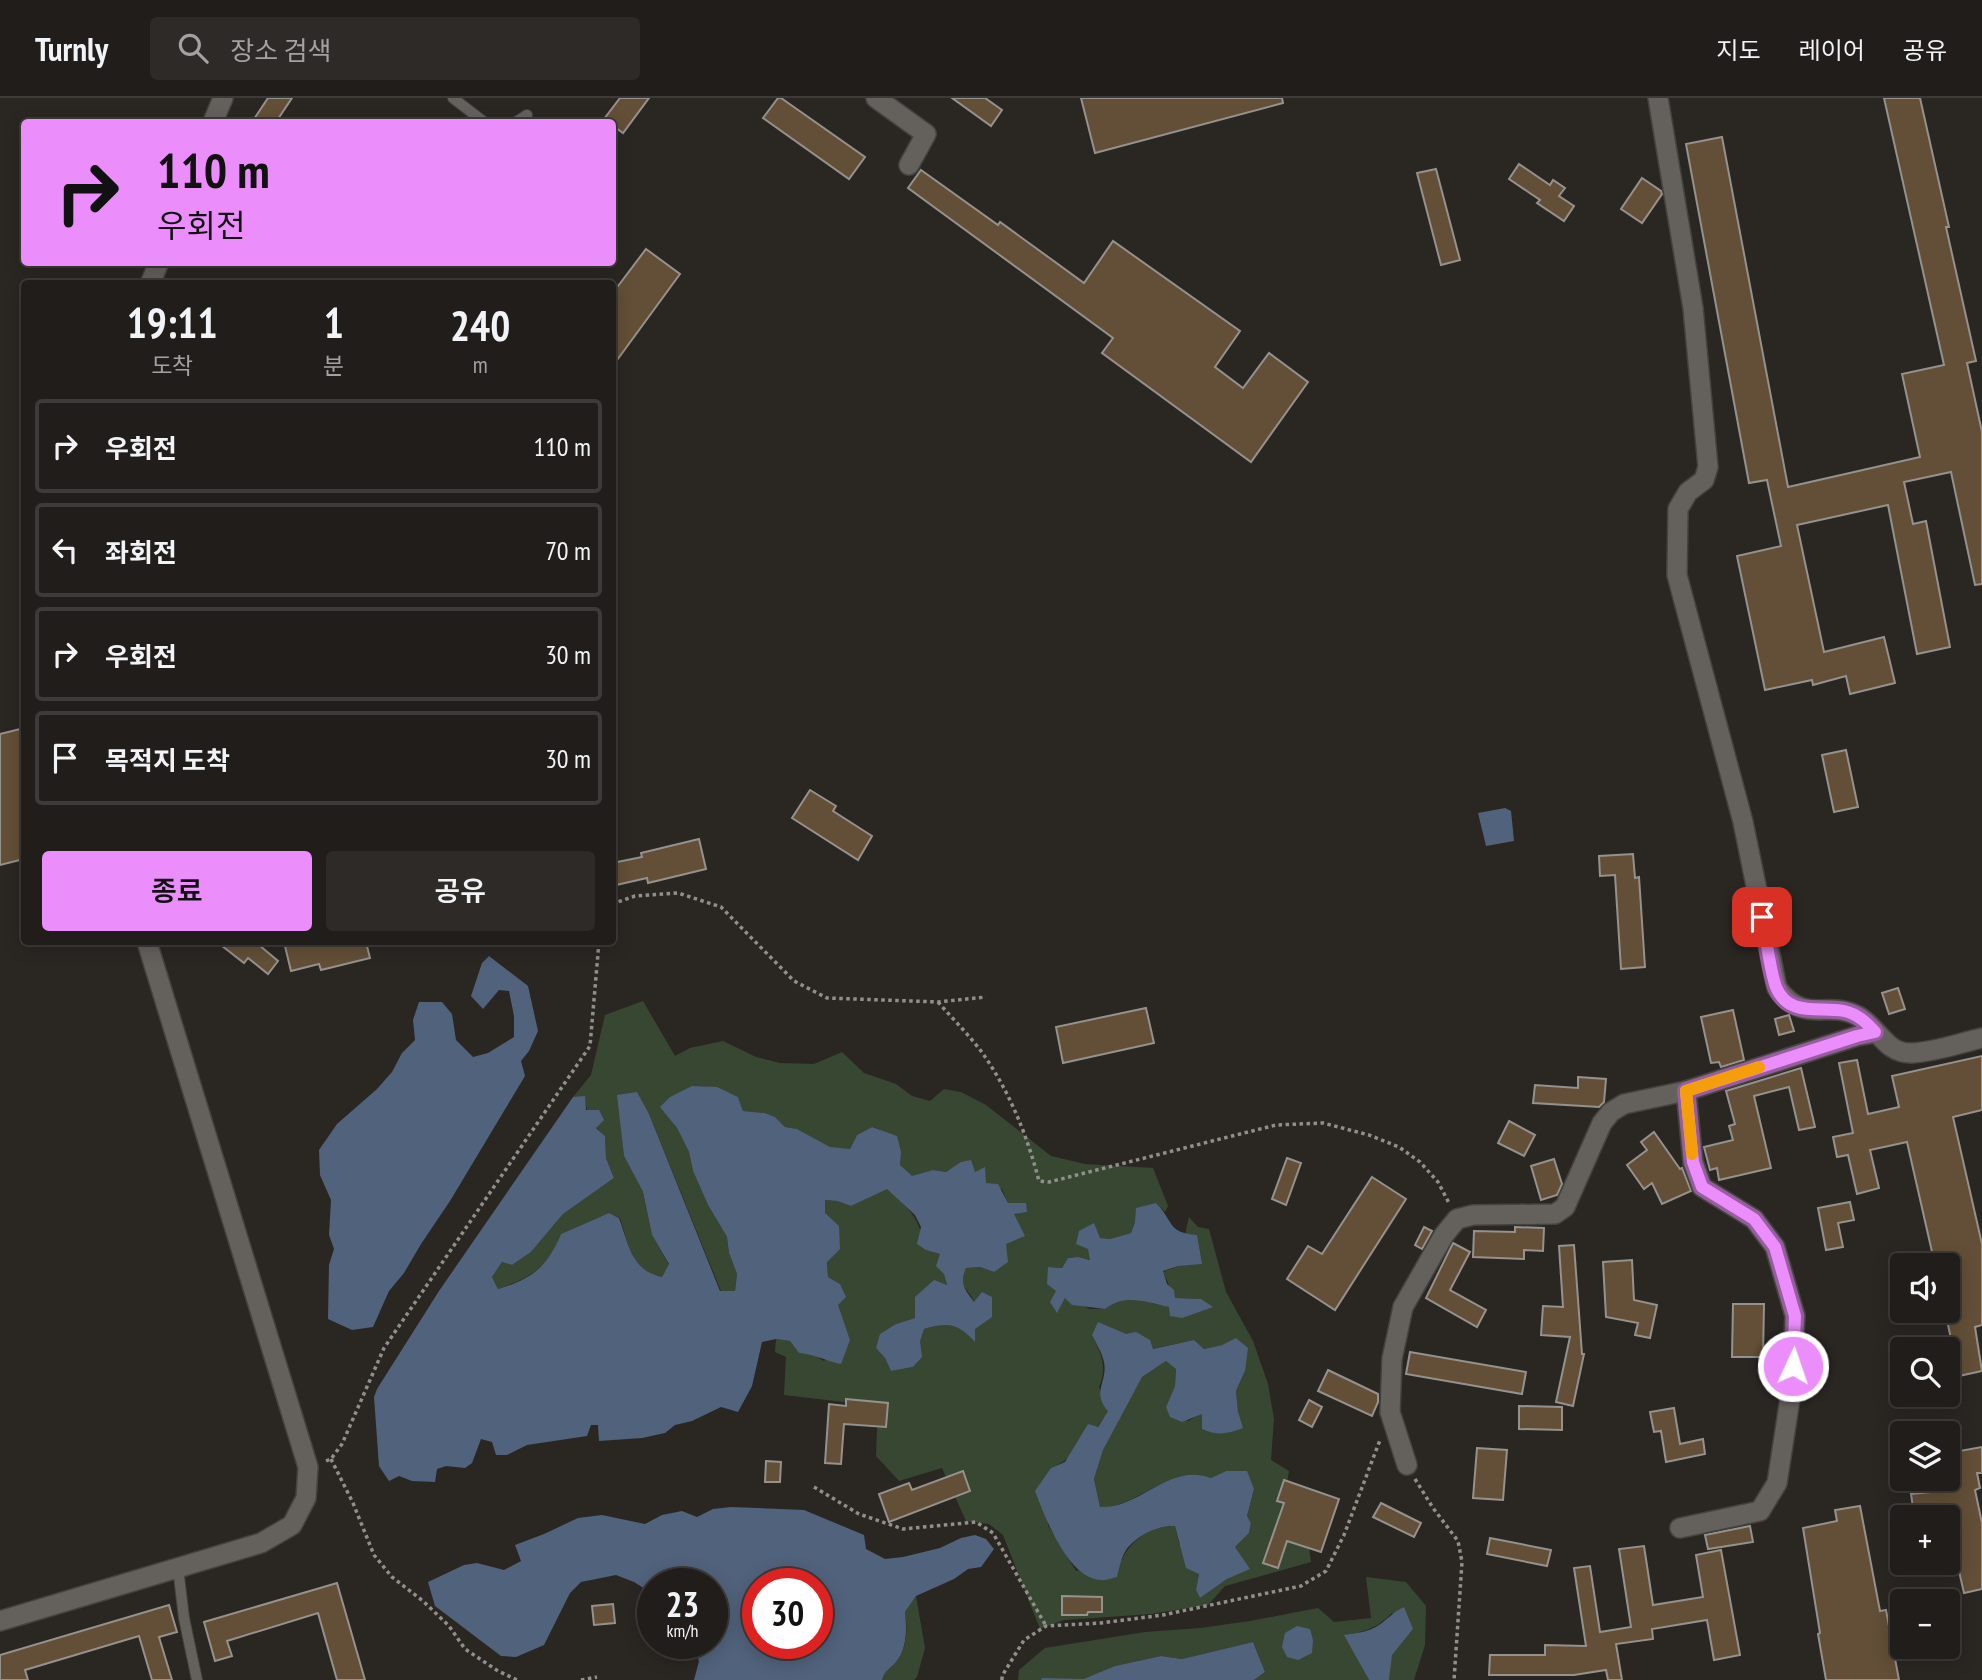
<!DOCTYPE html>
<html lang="ko">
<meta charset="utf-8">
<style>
:root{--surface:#201d1a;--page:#2d2a27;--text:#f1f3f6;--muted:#a2a2a2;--line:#3d3b39;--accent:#eb8dfb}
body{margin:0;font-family:"PT Sans Narrow","Noto Sans KR",sans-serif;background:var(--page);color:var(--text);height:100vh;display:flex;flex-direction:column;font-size:26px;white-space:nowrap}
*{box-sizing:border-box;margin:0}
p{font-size:23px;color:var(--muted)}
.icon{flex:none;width:38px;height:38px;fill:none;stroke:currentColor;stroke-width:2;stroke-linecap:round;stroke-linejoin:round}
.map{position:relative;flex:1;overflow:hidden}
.panel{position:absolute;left:21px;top:182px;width:595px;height:665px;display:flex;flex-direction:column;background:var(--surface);border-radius:7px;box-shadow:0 4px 18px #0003,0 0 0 2px var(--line)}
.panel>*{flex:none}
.top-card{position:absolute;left:21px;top:21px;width:595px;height:147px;border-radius:7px;box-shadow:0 4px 18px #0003,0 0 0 2px var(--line);background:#eb8dfb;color:#111;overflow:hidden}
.fabs{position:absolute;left:1890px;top:1155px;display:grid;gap:14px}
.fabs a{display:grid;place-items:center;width:70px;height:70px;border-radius:7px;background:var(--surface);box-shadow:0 4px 18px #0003,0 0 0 2px var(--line);font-size:35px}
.speed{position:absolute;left:637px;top:1470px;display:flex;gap:14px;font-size:35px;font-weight:700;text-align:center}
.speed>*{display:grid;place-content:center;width:91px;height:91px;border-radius:50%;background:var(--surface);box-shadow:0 4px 18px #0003,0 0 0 2px var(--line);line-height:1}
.speed small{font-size:18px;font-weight:400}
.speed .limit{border:10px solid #d22;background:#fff;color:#111}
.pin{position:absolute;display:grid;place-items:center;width:60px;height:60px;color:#fff;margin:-30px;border-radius:14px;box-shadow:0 4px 10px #0006}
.me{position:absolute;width:77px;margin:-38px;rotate:3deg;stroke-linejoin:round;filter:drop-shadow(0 0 5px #0008)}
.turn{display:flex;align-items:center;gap:24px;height:147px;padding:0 21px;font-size:32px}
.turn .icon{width:91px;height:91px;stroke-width:2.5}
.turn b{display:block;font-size:49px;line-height:60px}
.eta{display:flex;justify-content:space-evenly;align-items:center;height:119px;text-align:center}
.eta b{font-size:42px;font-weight:600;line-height:49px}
.cta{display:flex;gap:14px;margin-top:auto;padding:14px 21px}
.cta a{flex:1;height:80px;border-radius:7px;background:var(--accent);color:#111;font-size:28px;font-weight:600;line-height:80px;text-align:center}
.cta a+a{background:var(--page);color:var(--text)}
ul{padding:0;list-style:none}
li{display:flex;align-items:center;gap:21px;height:94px;margin:0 14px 10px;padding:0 7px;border:4px solid var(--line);border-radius:7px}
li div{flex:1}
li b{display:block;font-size:26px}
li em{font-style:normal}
header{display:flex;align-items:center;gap:42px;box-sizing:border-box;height:98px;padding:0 35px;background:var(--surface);border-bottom:2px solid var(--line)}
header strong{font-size:33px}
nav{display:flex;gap:38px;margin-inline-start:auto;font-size:24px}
.search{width:490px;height:63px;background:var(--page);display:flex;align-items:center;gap:18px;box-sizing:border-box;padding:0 24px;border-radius:7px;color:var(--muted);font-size:26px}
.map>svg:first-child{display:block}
.green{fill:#384732;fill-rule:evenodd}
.water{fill:#51627c;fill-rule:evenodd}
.building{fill:#634f37;stroke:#95918d;stroke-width:2}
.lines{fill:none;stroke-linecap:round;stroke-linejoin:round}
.service-casing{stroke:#454341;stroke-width:12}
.minor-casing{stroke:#454341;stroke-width:22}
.path{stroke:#918f8c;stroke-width:3.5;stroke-dasharray:3.5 3.5;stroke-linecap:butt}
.service{stroke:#64615d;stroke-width:10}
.minor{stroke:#64615d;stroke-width:19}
.route-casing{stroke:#995ca3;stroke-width:18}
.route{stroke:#eb8dfb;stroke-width:12}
.slow{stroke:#f59e0b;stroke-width:12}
</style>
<header>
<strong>Turnly</strong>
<div class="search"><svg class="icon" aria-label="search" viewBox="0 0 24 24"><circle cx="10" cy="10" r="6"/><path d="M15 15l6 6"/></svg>장소 검색</div>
<nav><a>지도</a><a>레이어</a><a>공유</a></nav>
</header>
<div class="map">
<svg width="1982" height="1582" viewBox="0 0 1982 1582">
<rect width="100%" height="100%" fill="#2a2723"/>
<g class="green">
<path d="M643,903L675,958L690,950L723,943L756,959L780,965L814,966L842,954L864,975L896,986L912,998L930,1003L944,991L961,994L986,1007L1051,1058L1085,1066L1153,1070L1168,1108L1165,1114L1156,1105L1135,1124L1131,1135L1110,1141L1099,1140L1088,1151L1091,1162L1078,1159L1068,1160L1062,1170L1048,1169L1056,1193L1057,1214L1065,1200L1090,1211H1105L1111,1206L1130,1200L1169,1209L1201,1201L1175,1200L1163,1174L1178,1168L1189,1119L1198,1129L1209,1131L1226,1194L1253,1243L1268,1286L1274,1321L1271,1362L1289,1373L1285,1395L1304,1412L1311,1464L1225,1488L1208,1507L1151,1516L1064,1522L1040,1531L1003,1437L989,1426L966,1423L942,1370L899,1383L876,1358L878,1308L784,1297L786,1259L775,1254L776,1241L790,1243L799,1255L812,1256L824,1263L850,1242L837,1207L840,1186L828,1179L824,1102L837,1103L851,1108L887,1090C912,1114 918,1118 926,1152L940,1156L947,1188L915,1199V1220L896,1226L876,1250L885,1260L891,1273L913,1269L921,1259L919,1243L924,1231C950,1224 955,1223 974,1243C975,1231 977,1218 975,1207C971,1190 957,1192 965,1170L980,1169L994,1174L1006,1146L1013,1116L1027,1114L1008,1106L1002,1091L985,1085V1070L975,1074L953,1070L946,1074L933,1072L912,1079L900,1067C901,1046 892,1035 872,1029L857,1037L850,1051L831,1050L797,1031L785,1029L775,1019L765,1015L743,1013L738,999C699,981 693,987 661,1009L677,1030L689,1054L693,1073L708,1107L727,1139L729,1155L737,1176L735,1193H721L649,1016L618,997L624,1058L643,1094L652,1137L669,1167L662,1179C630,1171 629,1148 620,1120L609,1115L561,1136C547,1170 532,1179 498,1191L492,1179L502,1164L512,1167L531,1154L563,1116L614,1080L606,1060L605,1038C592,1027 587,1015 584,999H573L591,977L605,917ZM1098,1225L1152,1251L1194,1242L1204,1251L1222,1247L1236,1241L1245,1273L1236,1293L1238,1314L1202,1315L1188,1323L1166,1309L1175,1288L1176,1270L1166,1263L1142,1279L1115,1327L1103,1352L1094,1381L1100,1410C1138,1409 1171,1365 1211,1380L1226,1373L1254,1391L1247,1418L1251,1425L1249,1435L1235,1449L1249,1471L1227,1481L1200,1500L1196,1492L1199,1476L1179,1445L1175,1428C1153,1427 1130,1442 1122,1462L1076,1473L1048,1427L1051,1370C1075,1360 1094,1335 1108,1313L1099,1289C1108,1269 1101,1256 1092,1237Z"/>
<path d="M1366,1479L1406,1484L1426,1508L1425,1547L1414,1582H1389L1391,1557L1413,1531L1392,1515C1377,1530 1365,1534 1345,1537L1369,1582H1254L1265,1574L1253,1544L1182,1561L1161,1558L1115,1568L1084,1582H1018L1019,1572L1045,1550L1145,1534L1200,1530L1250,1523L1318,1510L1334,1524L1371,1520Z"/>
<path d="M916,1498L925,1550L917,1579L914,1582H882C885,1572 889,1572 896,1564C907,1552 908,1529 905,1514Z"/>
</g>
<g class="water">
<path d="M1505,710L1511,713L1514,743L1486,748L1478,715Z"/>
<path d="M489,858L528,888L538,933L529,953L521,963L525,978L450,1103L421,1146L404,1175L389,1193L373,1229L352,1232L328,1221L329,1167L334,1151L329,1137L331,1102L320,1077L319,1052L337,1026L377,991L392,974L402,955L415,942L413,922L419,904H442L452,916L456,942L473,959L488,955L514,939V918L509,893L499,892L483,911L471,898L482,865Z"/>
<path d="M692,988L717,989L738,999L743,1013L765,1015L775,1019L785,1029L797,1031L830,1049L850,1051L857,1037L872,1029L897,1038L901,1054L900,1067L912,1078L933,1072L946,1074L961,1064L971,1062L975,1074L985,1069L986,1085L998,1086L1008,1105H1026L1027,1114L1014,1116L1025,1138L1006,1146L1008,1164L994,1174L980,1169L966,1170C959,1185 965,1192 974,1204L982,1194L992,1199V1219L975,1231V1244C957,1225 950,1224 924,1231L920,1243L922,1259L913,1269L891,1273L885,1260L876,1250L880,1236L896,1226L915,1220V1199L934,1182L947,1187L944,1176L936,1168L940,1156L926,1152L917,1146L921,1129L915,1117L887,1091L851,1108L837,1103L825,1102V1115L839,1128L840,1151L827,1164L828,1179L840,1186L846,1199L838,1207L850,1242L841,1266C826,1263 814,1256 799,1255L790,1243L776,1241L762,1244L752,1288L738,1314L721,1309L692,1323L675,1327L665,1335L642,1340L599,1343L598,1327H591L587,1338L527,1347L507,1357H496L492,1344L481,1341L472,1365L465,1370L446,1368L437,1371L435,1384L412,1383L399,1378L389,1383L379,1368L374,1299L377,1291L439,1193L573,999L585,998L586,1012H599L604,1022L596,1030L605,1038L606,1060L614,1080L563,1116L531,1154L512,1167L502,1164L492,1179L498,1191C532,1181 547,1169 561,1136L609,1115L619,1120C629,1147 631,1172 662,1179L669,1166L652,1137L643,1094L624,1058L617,997L637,994L649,1016L720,1193H735L737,1176L729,1155L727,1139L708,1107L693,1073L689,1054L677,1030L660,1009L670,999Z"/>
<path d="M1156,1105C1174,1123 1167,1135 1197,1137L1202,1166L1178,1168L1163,1173L1167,1186L1174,1192L1175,1200L1201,1201L1213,1209L1182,1220L1170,1218L1169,1209C1146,1204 1125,1195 1105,1211L1072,1207L1065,1200L1057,1215L1050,1204L1056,1193L1047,1186L1048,1169L1062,1170L1068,1160L1078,1159L1090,1162L1088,1151L1076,1146L1079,1133L1094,1125L1100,1140L1110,1141L1131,1135L1135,1124L1136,1110Z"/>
<path d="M1098,1224L1126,1236L1136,1234L1150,1242L1153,1251L1194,1242L1204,1251L1222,1247L1236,1240L1248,1250L1245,1273L1236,1293L1238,1314L1243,1330C1227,1336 1218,1338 1202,1331V1316L1182,1324L1170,1319L1166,1309L1175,1288L1176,1271L1166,1263L1142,1279L1103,1352L1094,1381L1100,1409C1140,1411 1169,1364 1211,1380L1226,1373H1247L1254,1391L1247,1418L1251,1425L1249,1435L1235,1449L1250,1471L1227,1481L1200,1500L1196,1492L1199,1476L1186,1470L1175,1428C1158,1427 1136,1438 1126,1452C1121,1460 1119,1471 1117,1479C1112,1480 1105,1483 1101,1482C1068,1481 1045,1419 1035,1393L1051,1370L1065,1364L1088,1326L1098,1329L1108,1313C1091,1294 1108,1284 1104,1264C1102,1255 1096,1245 1092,1237Z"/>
<path d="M731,1409L804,1412L864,1437L866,1451L885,1461L903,1459L940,1450L961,1440L975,1437L986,1441L994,1451L981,1469L968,1471L954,1481L916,1498L905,1514C907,1529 907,1552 896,1564C889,1572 885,1572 882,1582H694L699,1563L692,1545H712V1486H653V1496L634,1484L616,1477L581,1484L570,1495L544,1547L516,1559L501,1558L435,1508L428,1484L464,1467L477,1465L504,1472L521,1463L515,1447L544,1436L578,1420L602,1417L645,1426L662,1417L682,1413L697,1419L713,1411ZM758,1486H817V1545H758Z"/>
<path d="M1404,1509L1413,1531L1392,1557L1389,1582H1369L1344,1537C1357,1535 1369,1534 1379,1527C1388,1521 1393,1514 1404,1509Z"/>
<path d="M1297,1528L1310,1531L1313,1542L1312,1555L1298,1562L1287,1559L1282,1549L1285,1535Z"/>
<path d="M1253,1544L1265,1574L1254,1582H1041L1042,1580L1084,1581L1115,1568L1161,1558L1182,1561Z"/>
</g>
<g class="building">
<path d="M268,0H292L276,24H252Z"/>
<path d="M620,0H649L623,35L612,27V24L604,21Z"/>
<path d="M778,0H781L865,59L849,81L763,20Z"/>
<path d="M952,0H985L1002,12L991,28Z"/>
<path d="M1081,0H1282L1283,5L1095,55Z"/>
<path d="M1884,0H1920L1949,129H1946L1976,263L1967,265L1982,334V486L1975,487L1951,374L1904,384L1913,426L1926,423L1950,549L1917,556L1888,407L1797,427L1824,554L1884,539L1895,585L1850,596L1846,578L1813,587L1812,582L1765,592L1737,458L1781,448L1767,382L1749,385L1686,46L1722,39L1788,389L1920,359L1902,276L1944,267Z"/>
<path d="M1519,66L1550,87L1553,82L1565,90L1559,98L1574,108L1564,123L1537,105L1540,102L1509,81Z"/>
<path d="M1436,71L1460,162L1441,167L1417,75Z"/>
<path d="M921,72L998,127L1000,124L1084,185L1113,143L1240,233L1215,269L1243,290L1269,255L1308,284L1251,364L1102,255L1113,240L908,90Z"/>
<path d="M1642,80L1661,93L1662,96L1642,125L1621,111Z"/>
<path d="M646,151L680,176L612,269V196Z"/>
<path d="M24,630V761L0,767V636Z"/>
<path d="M1846,652L1858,709L1834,714L1822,657Z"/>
<path d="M810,692L836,708L833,713L872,738L858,762L792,720Z"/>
<path d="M699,741L706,771L648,785L647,780L612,788V765L642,759L641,755Z"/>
<path d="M1633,756L1635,780L1639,779L1645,869L1621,871L1615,777L1600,778L1599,758Z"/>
<path d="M217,844H262L259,847L278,863L268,876L248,860L244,865Z"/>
<path d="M284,844H366L370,860L321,872L319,866L291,873Z"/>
<path d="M1898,890L1905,911L1889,916L1882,895Z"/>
<path d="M1146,910L1154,945L1063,965L1056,929Z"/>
<path d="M1733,912L1744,962L1721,969L1719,964L1711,965L1701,919Z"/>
<path d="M1789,917L1794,933L1779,937L1775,921Z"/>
<path d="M1982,958V1012L1953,1019L1982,1146V1227L1975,1229L1982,1273L1959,1278L1945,1213H1948V1167H1935L1907,1044L1870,1052L1879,1090L1857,1096L1848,1057L1837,1059L1833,1039L1853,1035L1839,965L1857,962L1868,1016L1899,1009L1892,978Z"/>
<path d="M1801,970L1815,1029L1799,1032L1789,989L1754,998L1771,1070L1719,1082L1717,1070L1710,1072L1704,1049L1733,1042L1729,1028L1735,1026L1726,993Z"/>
<path d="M1578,979L1606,981L1604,1004L1599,1009L1533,1005L1535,987L1578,990Z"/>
<path d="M1509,1023L1535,1037L1524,1058L1498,1045Z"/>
<path d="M1654,1034L1680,1071L1682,1070L1691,1093L1662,1106L1652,1085L1644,1091L1627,1067L1647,1052L1641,1044Z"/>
<path d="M1287,1060L1301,1065L1286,1107L1272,1101Z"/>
<path d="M1554,1061L1562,1086L1557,1097L1541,1102L1531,1068Z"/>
<path d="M1372,1079L1406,1101L1335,1212L1287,1181L1308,1148L1322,1156Z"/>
<path d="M1850,1104L1854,1122L1838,1125L1843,1149L1826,1152L1818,1110Z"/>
<path d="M1424,1129L1432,1133L1422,1151L1415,1147Z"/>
<path d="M1515,1129L1544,1130L1543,1153L1524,1152V1161L1473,1159L1474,1133L1515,1134Z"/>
<path d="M1453,1145L1470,1154L1450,1192L1486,1212L1477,1229L1426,1200Z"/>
<path d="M1574,1147L1582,1256H1584L1573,1308L1556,1304L1570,1239L1541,1237L1543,1208L1563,1209L1559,1148Z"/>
<path d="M1632,1162L1634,1202L1657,1207L1650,1240L1635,1237L1638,1225L1606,1219L1603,1164Z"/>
<path d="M1733,1206H1764L1763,1259H1732Z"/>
<path d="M1410,1254L1526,1274L1522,1296L1406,1276Z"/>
<path d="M1328,1272L1378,1296V1304L1372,1318L1318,1293Z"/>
<path d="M846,1301L888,1305L886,1329L844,1326L841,1366L825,1365L829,1306L846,1308Z"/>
<path d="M1309,1302L1322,1309L1312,1329L1299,1322Z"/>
<path d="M1519,1308L1562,1309V1332L1519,1331Z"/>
<path d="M1674,1310L1680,1346L1703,1341L1705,1356L1666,1364L1661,1333L1654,1334L1650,1314Z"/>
<path d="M1982,1349V1375H1977L1980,1390L1975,1392L1982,1425V1491L1964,1495L1944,1407L1913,1410L1911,1396L1941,1393L1938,1381H1948V1355Z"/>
<path d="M1477,1350L1507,1352L1503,1402L1473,1400Z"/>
<path d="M766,1363L781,1364L780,1384H765Z"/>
<path d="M963,1373L970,1393L889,1424L879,1396L909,1385L912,1392Z"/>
<path d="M1284,1382L1339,1401L1321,1454L1287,1443L1278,1470L1263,1465L1284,1405L1277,1403Z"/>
<path d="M1381,1405L1421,1425L1414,1439L1373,1419Z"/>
<path d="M1860,1408L1880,1513L1886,1512L1899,1582H1826L1818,1536L1820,1535L1803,1430L1837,1423L1835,1412Z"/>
<path d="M1750,1428L1753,1444L1708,1451L1705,1437Z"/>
<path d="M1490,1440L1551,1452L1547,1468L1487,1456Z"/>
<path d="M1644,1448L1653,1507L1703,1499L1696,1457L1721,1452L1740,1557L1714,1562L1707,1522L1652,1531L1653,1541L1616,1546L1622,1582H1608L1606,1572L1574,1577H1489L1490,1557H1545V1547L1586,1548L1574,1470L1590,1468L1600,1534L1631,1529L1619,1451Z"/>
<path d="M337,1485L365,1582H337L318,1515L227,1543L232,1558L215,1563L204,1524Z"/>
<path d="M1062,1498L1102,1499V1514H1088L1087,1517H1062Z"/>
<path d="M613,1506L615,1525L594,1527L592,1508Z"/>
<path d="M169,1507L177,1534L159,1539L172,1582H152L139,1538L25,1572L28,1582H0V1557Z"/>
</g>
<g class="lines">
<defs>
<g id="service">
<path d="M453,0L484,24"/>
<path d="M516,24L527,17"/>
<path d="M178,1470L184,1520L197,1582"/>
</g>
<g id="minor">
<path d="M876,0L926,36L909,67"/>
<path d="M1658,0L1693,210L1708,369L1704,382L1688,394L1678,411L1677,477L1743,724L1777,890C1807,929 1827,900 1860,919C1879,931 1886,956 1912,955C1935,954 1960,945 1982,940"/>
<path d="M213,24L223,0"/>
<path d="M150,186L159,164"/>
<path d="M1407,1367L1390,1314L1392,1261L1403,1209L1444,1137L1457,1121L1473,1117L1555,1116L1565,1109L1602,1025L1611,1014L1624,1006L1686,993L1857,938L1875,935"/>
<path d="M1680,1430L1760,1413L1777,1385L1791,1294L1795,1218L1775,1149L1754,1121L1702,1089L1693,1064L1686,993"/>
<path d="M0,1523L261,1445L292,1427L306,1400L308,1369L147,844"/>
</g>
</defs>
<use href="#service" class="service-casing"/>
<use href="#minor" class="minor-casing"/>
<g class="path">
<path d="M612,806L635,798L678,795L721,809L794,883L827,900L938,904L986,899"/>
<path d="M938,904C952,920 968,936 981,953C1009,992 1027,1037 1039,1083L1049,1084L1276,1027L1323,1025L1369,1037L1399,1049L1420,1064L1438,1084L1449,1105"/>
<path d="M331,1361L353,1405L374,1457L392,1479L423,1503L449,1528L465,1551L498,1573L517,1582"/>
<path d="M326,1363L331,1361L342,1346L384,1250L590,948L599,844"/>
<path d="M1415,1381L1433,1410L1458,1443L1462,1464L1454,1582"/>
<path d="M814,1389L859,1416L903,1431L976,1424L993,1435L1046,1528"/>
<path d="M581,1582L597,1579"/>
<path d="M1002,1582V1578L1024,1542L1046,1528L1101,1525L1163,1517L1301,1488L1326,1473L1344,1437L1380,1342"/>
</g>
<use href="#service" class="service"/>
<use href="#minor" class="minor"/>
</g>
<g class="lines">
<defs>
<path id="route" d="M1762,819C1766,838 1770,873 1776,889C1789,920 1820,908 1844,913C1858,916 1867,925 1875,934L1857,938L1686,993L1693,1064L1702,1089L1754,1121L1775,1149L1795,1218L1793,1268"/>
</defs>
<use href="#route" class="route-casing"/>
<use href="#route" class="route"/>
<path class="slow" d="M1692,1056L1686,993L1759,969"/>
</g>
</svg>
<div class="fabs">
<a><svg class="icon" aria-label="sound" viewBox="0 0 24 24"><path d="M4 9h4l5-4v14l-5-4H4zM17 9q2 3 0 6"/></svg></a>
<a><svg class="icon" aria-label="search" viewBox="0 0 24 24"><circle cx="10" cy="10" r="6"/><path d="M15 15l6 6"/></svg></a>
<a><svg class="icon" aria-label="layers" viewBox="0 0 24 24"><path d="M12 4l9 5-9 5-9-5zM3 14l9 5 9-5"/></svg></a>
<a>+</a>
<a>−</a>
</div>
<div class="speed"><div>23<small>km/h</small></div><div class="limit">30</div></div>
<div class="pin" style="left:1762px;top:819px;background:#d93025"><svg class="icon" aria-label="arrive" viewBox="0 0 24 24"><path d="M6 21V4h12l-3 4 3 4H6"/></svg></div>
<svg class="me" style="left:1793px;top:1268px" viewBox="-20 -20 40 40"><circle r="17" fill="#eb8dfb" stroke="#fff" stroke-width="3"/><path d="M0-11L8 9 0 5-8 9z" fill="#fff"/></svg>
<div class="top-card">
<div class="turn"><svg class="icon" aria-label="right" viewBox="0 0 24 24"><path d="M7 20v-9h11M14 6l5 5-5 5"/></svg><div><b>110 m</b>우회전</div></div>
</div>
<section class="panel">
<div class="eta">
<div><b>19:11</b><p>도착</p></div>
<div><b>1</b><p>분</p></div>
<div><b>240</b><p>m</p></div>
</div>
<ul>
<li><svg class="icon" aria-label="right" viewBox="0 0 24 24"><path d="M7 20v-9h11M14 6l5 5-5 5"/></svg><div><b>우회전</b></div><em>110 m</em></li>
<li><svg class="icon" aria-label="left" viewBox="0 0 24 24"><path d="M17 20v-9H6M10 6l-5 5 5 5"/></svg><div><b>좌회전</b></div><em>70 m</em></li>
<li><svg class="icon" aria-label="right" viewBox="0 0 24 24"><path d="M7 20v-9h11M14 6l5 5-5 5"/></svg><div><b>우회전</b></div><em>30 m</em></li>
<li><svg class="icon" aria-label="arrive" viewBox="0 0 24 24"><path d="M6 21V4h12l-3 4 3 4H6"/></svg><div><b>목적지 도착</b></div><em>30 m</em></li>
</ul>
<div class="cta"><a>종료</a><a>공유</a></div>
</section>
</div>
